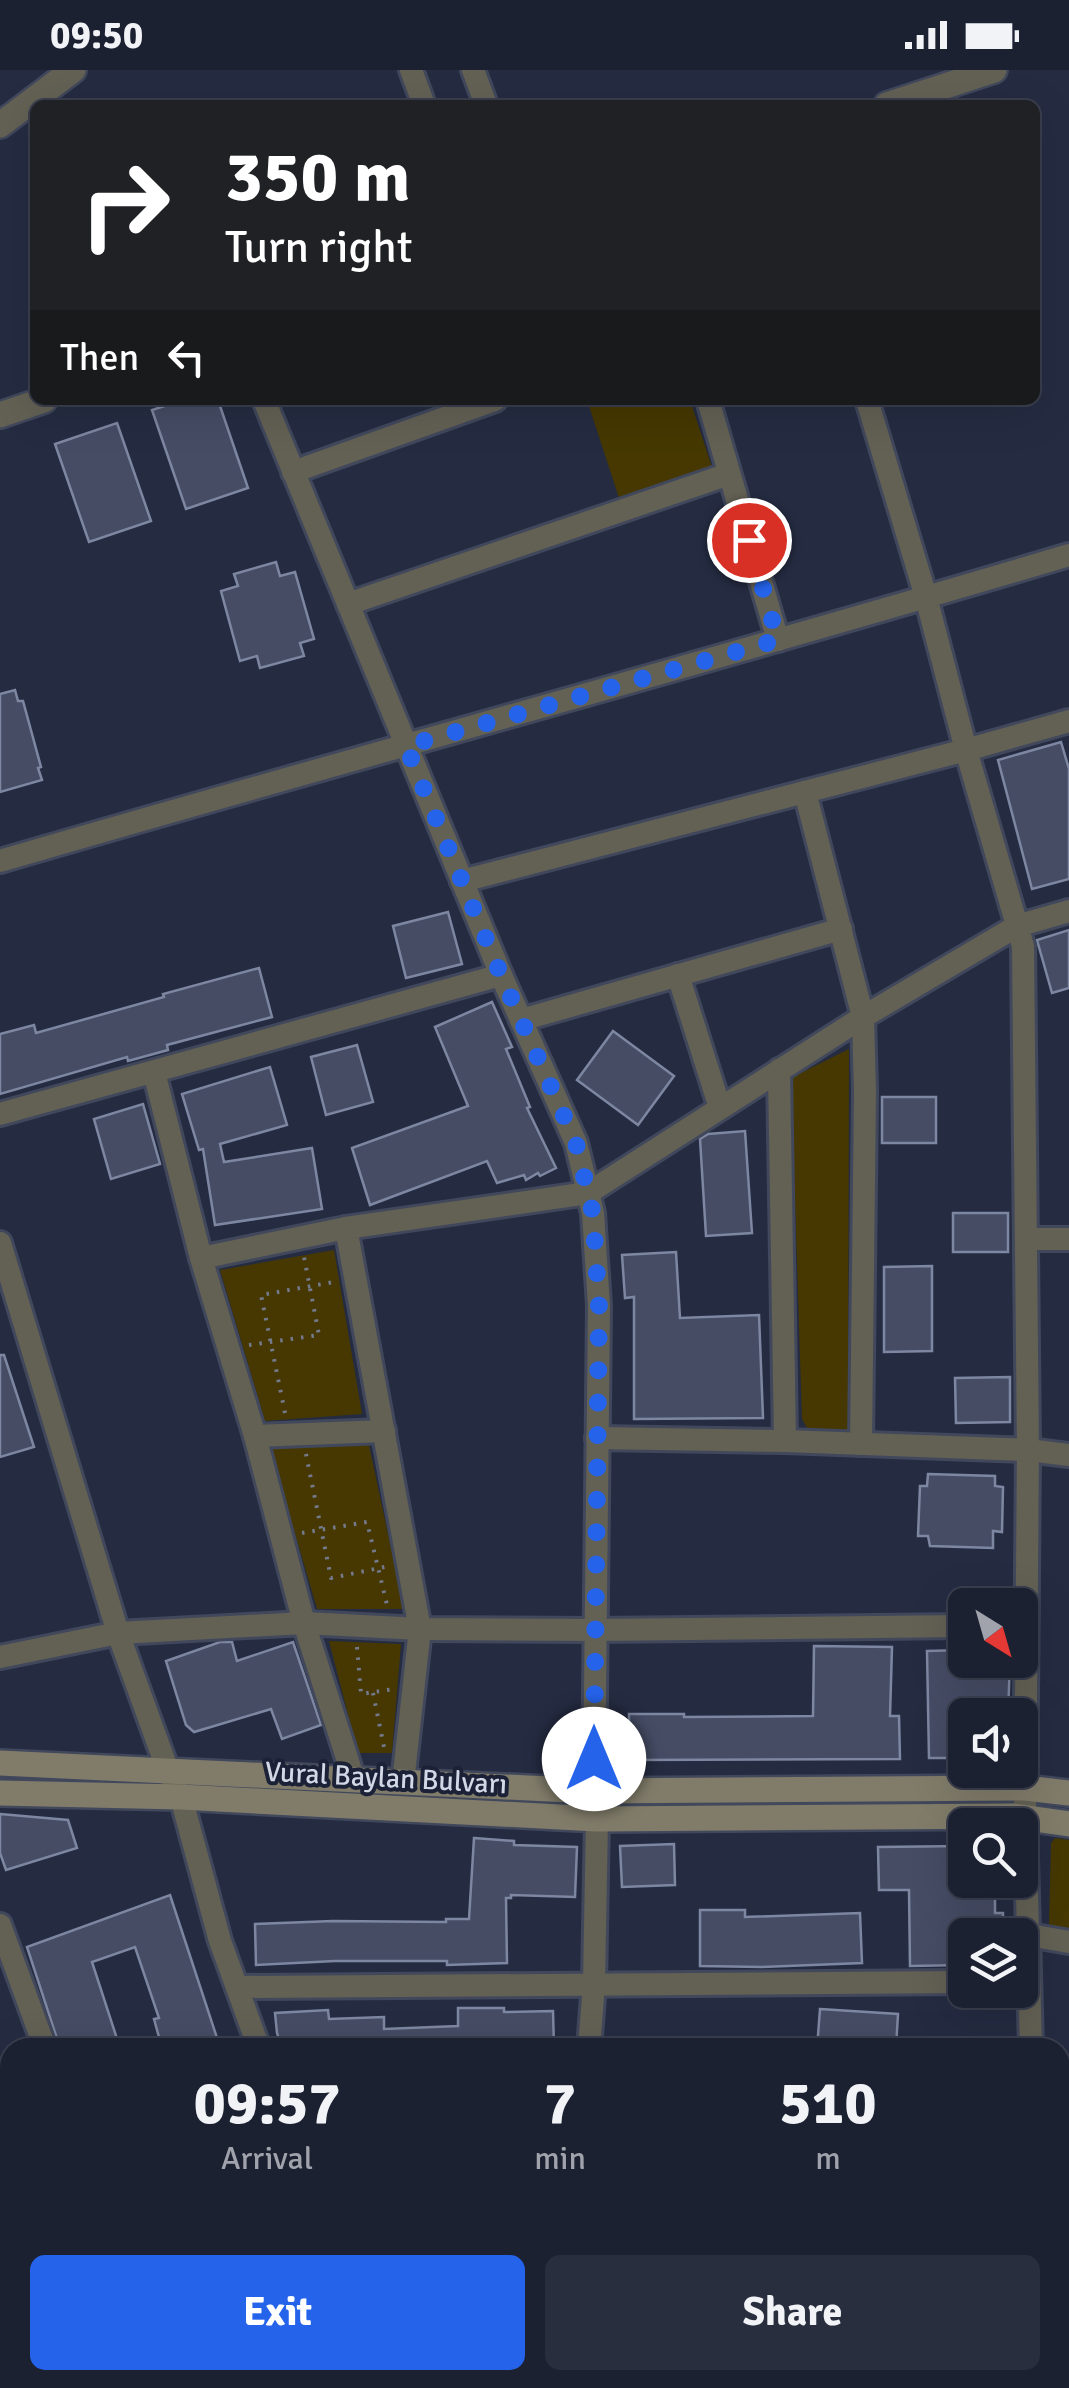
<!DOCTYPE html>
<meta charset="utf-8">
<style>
:root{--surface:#1c2132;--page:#292e3e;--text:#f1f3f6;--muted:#a0a3ac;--line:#3a3e4d;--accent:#2563eb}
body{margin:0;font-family:Signika,sans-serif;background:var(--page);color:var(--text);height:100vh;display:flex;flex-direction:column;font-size:38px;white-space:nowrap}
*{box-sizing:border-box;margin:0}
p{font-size:32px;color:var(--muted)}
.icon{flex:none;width:55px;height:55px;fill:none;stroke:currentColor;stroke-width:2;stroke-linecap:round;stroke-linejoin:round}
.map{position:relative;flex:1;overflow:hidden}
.sheet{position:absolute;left:0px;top:1968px;width:1070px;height:352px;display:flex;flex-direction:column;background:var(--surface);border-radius:30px 30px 0 0;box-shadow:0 10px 40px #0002,0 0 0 2px var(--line)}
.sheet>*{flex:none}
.guide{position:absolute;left:30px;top:30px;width:1010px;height:305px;border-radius:15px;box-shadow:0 10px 40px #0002,0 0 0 2px var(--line);background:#202124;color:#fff;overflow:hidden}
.needle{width:65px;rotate:143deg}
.tools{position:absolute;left:948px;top:1518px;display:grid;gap:20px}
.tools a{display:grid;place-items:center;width:90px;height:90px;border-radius:15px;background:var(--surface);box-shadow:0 10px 40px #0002,0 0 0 2px var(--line);font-size:50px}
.pin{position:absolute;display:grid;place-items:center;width:85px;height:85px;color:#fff;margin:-42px;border:5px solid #fff;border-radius:50%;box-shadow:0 2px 10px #0007}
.me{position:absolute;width:110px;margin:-55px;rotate:0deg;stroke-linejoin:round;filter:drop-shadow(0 0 8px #0008)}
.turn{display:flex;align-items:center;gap:35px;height:210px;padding:0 30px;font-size:45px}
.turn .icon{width:130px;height:130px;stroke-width:2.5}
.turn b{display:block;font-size:70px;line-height:85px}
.then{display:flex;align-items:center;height:95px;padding:0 30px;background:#0003;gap:20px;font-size:38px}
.eta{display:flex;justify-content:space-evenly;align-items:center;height:170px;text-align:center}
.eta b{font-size:60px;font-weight:800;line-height:70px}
.action{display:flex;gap:20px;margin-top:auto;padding:20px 30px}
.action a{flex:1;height:115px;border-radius:15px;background:var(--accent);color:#fff;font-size:40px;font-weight:800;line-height:115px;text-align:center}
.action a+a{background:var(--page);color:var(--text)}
.status{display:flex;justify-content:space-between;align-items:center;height:70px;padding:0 50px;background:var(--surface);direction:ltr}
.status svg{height:28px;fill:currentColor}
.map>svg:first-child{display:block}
.park{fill:#463800}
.building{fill:#454c64;stroke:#7e87a1;stroke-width:2.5}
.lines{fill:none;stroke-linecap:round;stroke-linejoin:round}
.minor-casing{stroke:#41485c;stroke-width:28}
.tertiary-casing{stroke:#41485c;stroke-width:30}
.secondary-casing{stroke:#41485c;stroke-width:30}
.path{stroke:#747a8c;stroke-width:4;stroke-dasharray:2.5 8;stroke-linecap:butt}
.minor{stroke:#636054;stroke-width:22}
.tertiary{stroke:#636054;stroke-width:25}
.secondary{stroke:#817c6a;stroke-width:25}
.route{stroke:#2563eb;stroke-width:18;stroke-dasharray:0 32.4}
.labels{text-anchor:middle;stroke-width:8;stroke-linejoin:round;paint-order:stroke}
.street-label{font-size:28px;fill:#d3d8e7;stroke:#1b2237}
</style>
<div class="status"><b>09:50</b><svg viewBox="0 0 49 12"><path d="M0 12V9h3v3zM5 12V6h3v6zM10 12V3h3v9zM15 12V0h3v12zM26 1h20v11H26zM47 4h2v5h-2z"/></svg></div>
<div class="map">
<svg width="1069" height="2318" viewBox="0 0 1069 2318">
<rect width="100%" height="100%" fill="#252c42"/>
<g class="park">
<path d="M587,330H690L712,397L619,428Z"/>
<path d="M849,979L848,1360L807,1358L802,1349L791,1008Z"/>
<path d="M334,1180L362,1344L265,1351L220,1200Z"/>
<path d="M369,1375L404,1539H317L270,1378Z"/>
<path d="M329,1571L401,1574L392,1683H358Z"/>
<path d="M1055,1768L1069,1770V1866L1054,1864L1049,1856L1051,1773Z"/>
</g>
<g class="building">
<path d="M183,330H218L248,418L186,439L152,340Z"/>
<path d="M117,353L151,451L89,472L55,374Z"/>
<path d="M276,492L280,506L295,502L314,569L300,573L304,586L260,598L257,586L240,591L221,521L238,516L234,504Z"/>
<path d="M15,620L18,631H23L41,697L38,698L42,710L0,722V624Z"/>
<path d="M1061,672L1069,699V809L1032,819L998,690Z"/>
<path d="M448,842L462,894L406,908L393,856Z"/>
<path d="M1069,860V918L1052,923L1037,870Z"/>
<path d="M259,898L272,947L167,975L168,980L128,991L127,987L0,1024V964L34,955L36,963L164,927L163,924Z"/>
<path d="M492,932L512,977L506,979L530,1037L527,1038L556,1098L540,1106L538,1103L526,1110L524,1105L497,1113L487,1091L370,1135L352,1078L468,1036L435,957Z"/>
<path d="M613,961L674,1006L638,1055L577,1010Z"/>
<path d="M357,975L373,1032L326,1045L311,987Z"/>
<path d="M270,997L287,1055L220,1074L224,1092L312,1078L322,1139L215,1155L203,1079L199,1080L182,1024Z"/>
<rect x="882" y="1027" width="54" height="46"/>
<path d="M143,1034L160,1094L111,1109L94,1049Z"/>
<path d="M745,1061L752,1163L706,1166L700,1069L708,1064Z"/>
<rect x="953" y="1143" width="55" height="39"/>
<path d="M676,1182L680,1248L759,1245L763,1348L634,1349V1227L625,1228L622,1185Z"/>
<path d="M932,1196V1281L884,1282V1197Z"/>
<path d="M0,1285H4L34,1377L0,1387Z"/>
<path d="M1010,1307V1352L956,1353L955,1308Z"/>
<path d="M928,1404L995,1406V1416L1003,1417L1002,1462L993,1461V1478L930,1476L928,1466H918L920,1416H927Z"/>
<path d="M220,1572H232L237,1591L293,1572L321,1655L282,1669L271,1639L194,1662L186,1655L166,1591Z"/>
<path d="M814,1576L892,1577L890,1646H899L900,1689L629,1690V1644H684V1647L813,1646Z"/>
<path d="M965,1580V1590H1010L1008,1645H965V1688H929L927,1581Z"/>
<path d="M0,1744L68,1750L77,1778L6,1800L0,1783Z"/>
<path d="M474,1768L514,1771V1775L577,1777L575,1827L511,1825V1828H506L507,1893L447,1895V1891H335L256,1895L255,1854L333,1851L446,1852V1849H469Z"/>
<path d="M674,1774L675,1815L622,1817L620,1776Z"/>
<path d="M965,1776V1810H995V1843H1003V1865H965V1895L910,1896L909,1820H879L878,1777Z"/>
<path d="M170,1825L219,1974L206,1978H162L154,1949L159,1948L135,1877L92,1892L120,1978H60L27,1877Z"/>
<path d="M700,1840H745V1847L860,1843L862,1893L762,1897L700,1896Z"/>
<path d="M458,1938H504V1942L553,1941L554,1977L282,1978L277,1963L275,1943L328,1940L329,1949L384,1947V1959L458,1956Z"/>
<path d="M820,1939L898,1944L896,1978H817Z"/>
</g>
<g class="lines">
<defs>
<g id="minor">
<path d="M411,0L424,35"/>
<path d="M473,0L486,35"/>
<path d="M264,330L501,905L576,1073L593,1143L599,1236L594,1721"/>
<path d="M708,330L778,570"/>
<path d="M867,330L926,527L966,680L1023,876L1028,1380L1025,1748L1031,1978"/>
<path d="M293,402L495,330"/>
<path d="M348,534L729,404"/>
<path d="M805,722L863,947L865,1022L861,1374"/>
<path d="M0,791C356,687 714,591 1069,485"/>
<path d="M462,811L966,680L1069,651"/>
<path d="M678,905L720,1038"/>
<path d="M521,950L841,859"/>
<path d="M779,1000L785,1371"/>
<path d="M154,1002L201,1188L255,1366L304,1553L354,1710"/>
<path d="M0,1044L501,905"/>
<path d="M346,1158L420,1559L403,1712"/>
<path d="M1026,1169H1069"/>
<path d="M0,1173L118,1563L168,1701L181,1727L220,1871L259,1978"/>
<path d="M201,1188L346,1158L588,1123L863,947L1017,856L1069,841"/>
<path d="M255,1366L384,1361"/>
<path d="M597,1368L785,1371L1028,1380L1069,1385"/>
<path d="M0,1587L118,1563L304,1553L420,1559L594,1560L965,1556"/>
<path d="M0,1855L45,1978"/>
<path d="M1029,1865L1069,1872"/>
<path d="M237,1917L965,1912"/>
<path d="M589,1978L594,1914L597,1749"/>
<path d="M0,2084L10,2087"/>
<path d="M1060,2155L1069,2158"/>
<path d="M426,2310L429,2318"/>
<path d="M724,2310L726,2318"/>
<path d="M36,2318L39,2310"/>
<path d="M210,2318L215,2310"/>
</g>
<g id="tertiary">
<path d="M887,35L994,0"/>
<path d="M0,55L73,0"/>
<path d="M0,345L44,330"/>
</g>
<g id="secondary">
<path d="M0,1693L590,1721L1025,1718L1069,1723"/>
<path d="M0,1723L181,1727L597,1749L1013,1746L1069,1754"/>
</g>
</defs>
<use href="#minor" class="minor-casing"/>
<use href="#tertiary" class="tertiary-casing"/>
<use href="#secondary" class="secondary-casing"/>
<g class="path">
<path d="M249,1275L319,1265L304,1187"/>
<path d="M285,1343L261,1225L334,1212"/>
<path d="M306,1384L331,1508L389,1496"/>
<path d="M302,1463L367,1452L388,1539"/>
<path d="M357,1577L361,1624L394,1619"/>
<path d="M373,1623L385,1682"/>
</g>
<use href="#minor" class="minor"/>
<use href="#tertiary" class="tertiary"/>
<use href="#secondary" class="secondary"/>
</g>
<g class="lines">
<path class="route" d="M594,1689L599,1236L593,1144L576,1073L501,905L406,676L778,570L749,470"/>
</g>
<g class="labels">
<g class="street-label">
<text transform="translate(386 1707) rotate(3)" y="10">Vural Baylan Bulvarı</text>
</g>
</g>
</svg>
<div class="tools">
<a><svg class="needle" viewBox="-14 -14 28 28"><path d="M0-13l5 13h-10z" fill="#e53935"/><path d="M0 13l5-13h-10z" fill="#a0a3ac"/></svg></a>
<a><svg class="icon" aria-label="sound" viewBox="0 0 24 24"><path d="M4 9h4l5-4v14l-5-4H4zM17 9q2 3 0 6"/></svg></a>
<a><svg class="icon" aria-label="search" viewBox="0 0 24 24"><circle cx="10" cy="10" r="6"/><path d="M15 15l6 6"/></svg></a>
<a><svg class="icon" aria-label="layers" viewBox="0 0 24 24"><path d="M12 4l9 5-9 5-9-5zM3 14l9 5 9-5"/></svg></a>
</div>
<div class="pin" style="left:749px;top:470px;background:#d93025"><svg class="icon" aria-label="arrive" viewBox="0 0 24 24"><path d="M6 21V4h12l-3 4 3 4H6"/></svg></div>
<svg class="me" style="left:594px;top:1689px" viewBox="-20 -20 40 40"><circle r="19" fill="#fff"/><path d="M0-13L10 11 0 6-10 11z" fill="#2563eb"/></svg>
<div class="guide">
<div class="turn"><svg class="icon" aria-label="right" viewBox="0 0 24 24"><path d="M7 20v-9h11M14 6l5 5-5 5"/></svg><div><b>350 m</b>Turn right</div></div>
<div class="then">Then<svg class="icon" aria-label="left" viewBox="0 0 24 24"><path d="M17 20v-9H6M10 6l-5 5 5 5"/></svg></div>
</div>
<section class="sheet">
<div class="eta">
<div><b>09:57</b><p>Arrival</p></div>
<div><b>7</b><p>min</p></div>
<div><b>510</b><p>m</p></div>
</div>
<div class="action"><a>Exit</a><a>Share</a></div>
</section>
</div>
